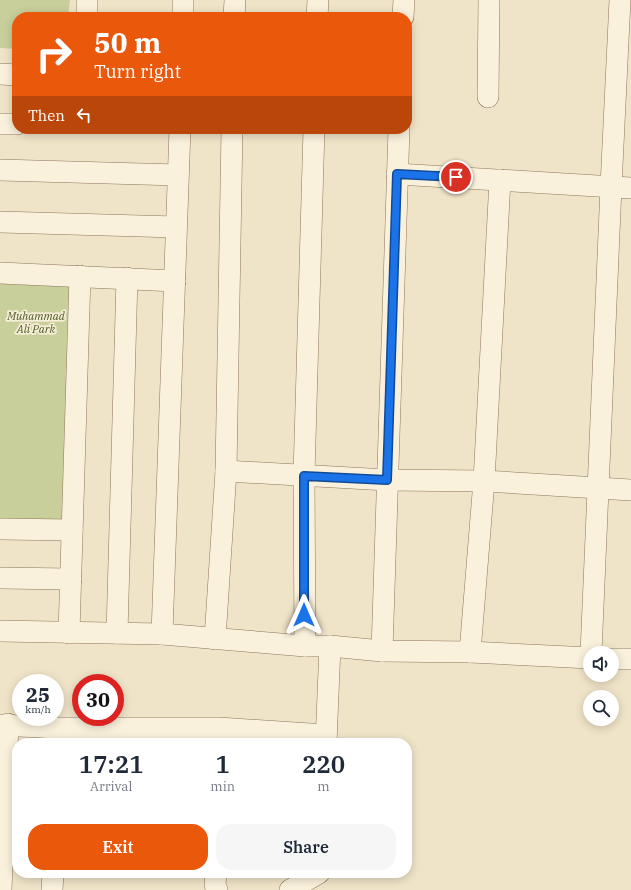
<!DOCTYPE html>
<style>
:root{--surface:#fff;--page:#f6f6f7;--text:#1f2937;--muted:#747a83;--accent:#ea580c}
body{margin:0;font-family:"IBM Plex Serif",serif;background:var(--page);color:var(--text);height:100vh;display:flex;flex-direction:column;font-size:15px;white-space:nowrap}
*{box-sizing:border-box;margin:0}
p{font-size:13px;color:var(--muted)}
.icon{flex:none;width:22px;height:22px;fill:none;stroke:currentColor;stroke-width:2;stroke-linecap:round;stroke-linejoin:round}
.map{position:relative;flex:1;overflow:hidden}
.side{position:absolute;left:12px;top:738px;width:400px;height:140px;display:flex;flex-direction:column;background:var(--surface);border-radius:16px;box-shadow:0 2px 10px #0003}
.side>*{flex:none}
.top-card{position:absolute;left:12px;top:12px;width:400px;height:122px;border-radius:16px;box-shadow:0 2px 10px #0003;background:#ea580c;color:#fff;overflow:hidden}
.fabs{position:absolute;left:583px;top:646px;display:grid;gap:8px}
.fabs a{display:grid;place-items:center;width:36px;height:36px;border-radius:50%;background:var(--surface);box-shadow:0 2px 10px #0003;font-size:20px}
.speed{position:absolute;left:12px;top:674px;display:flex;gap:8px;font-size:20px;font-weight:700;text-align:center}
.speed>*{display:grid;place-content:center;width:52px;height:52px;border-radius:50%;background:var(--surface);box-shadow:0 2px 10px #0003;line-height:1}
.speed small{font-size:10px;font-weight:400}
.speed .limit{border:6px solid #d22;background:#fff;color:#111}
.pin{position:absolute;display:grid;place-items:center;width:34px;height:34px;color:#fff;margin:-17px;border:2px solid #fff;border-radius:50%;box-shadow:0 1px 4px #0007}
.me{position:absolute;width:44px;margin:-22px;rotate:0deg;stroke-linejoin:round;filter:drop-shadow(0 0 3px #0008)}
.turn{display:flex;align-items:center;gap:14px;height:84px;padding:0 16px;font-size:18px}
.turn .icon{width:52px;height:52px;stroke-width:2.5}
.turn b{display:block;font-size:28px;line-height:34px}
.then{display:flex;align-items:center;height:38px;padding:0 16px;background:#0003;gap:8px;font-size:15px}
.eta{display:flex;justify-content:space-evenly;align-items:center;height:68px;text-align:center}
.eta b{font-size:24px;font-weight:600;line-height:28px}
.action{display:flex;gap:8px;margin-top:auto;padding:8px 16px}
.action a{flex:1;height:46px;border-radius:16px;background:var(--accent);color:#fff;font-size:16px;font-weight:600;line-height:46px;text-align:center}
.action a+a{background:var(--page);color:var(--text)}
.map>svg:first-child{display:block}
.green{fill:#c9cf9b}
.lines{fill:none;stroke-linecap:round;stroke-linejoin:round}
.minor-casing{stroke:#8d765c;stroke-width:22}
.minor{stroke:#faf1dc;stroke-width:21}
.route-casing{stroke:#114b97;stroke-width:10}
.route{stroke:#1a73e8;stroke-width:7}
.labels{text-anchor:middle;stroke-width:3.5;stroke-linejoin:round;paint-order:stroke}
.park-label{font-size:11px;font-style:italic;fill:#4d5a26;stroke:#f7eed8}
</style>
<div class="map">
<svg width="631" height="890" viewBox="0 0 631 890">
<rect width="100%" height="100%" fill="#f0e4c8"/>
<g class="green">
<path d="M0,0H70L68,17H17V49L0,48Z"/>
<path d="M0,282L73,283L71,525L0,524Z"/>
</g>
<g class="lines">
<defs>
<g id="minor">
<path d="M87,17V0"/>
<path d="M183,17V0"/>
<path d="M234,17L235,0"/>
<path d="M317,17L318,0"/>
<path d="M403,17L404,0"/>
<path d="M0,74L17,75"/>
<path d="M488,97L489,0"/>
<path d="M0,124H17"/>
<path d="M0,170L178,175"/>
<path d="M397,174L631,188"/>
<path d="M0,222L176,227"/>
<path d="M0,273L175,281"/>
<path d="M226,471L387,480L484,481L631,490"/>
<path d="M0,529L72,530"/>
<path d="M0,578L71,579"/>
<path d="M0,631L162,634L305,646H330L326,743"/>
<path d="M69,633L80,276"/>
<path d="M117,633L127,278"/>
<path d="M162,634L180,129"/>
<path d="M215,639L226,471L232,129"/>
<path d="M305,646L304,475L314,129"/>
<path d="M330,646L382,651L470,652L590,658"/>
<path d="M382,651L399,129"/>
<path d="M470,652L484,481L500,180"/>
<path d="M591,653L611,187L620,0"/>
<path d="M612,659H631"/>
<path d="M0,725L58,728H219L326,735"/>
<path d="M216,873L215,885L217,890"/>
<path d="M1,890L8,724"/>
<path d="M52,890L53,873"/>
<path d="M290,890L319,873"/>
</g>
</defs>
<use href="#minor" class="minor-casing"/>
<use href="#minor" class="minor"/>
</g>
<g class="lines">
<defs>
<path id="route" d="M304,615V476L387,480L397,174L456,177"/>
</defs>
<use href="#route" class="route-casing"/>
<use href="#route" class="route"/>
</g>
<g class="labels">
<g class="park-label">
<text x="36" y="320">Muhammad<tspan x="36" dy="13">Ali Park</tspan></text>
</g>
</g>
</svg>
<div class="fabs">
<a><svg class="icon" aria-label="sound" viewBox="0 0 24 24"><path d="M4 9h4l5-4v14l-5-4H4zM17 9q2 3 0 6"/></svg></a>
<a><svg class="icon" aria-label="search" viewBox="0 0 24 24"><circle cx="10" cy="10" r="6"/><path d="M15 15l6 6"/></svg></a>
</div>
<div class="speed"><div>25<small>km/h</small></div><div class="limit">30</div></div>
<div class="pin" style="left:456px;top:177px;background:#d93025"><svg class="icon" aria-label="arrive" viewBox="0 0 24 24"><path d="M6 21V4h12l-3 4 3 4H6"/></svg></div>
<svg class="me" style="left:304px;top:615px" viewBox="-20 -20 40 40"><path d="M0-17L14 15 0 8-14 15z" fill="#1a73e8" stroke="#fff" stroke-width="4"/></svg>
<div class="top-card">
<div class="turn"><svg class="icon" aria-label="right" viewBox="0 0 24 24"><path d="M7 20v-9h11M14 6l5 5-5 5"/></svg><div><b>50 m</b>Turn right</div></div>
<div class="then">Then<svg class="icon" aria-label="left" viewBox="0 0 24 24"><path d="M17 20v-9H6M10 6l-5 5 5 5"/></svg></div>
</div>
<section class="side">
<div class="eta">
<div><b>17:21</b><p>Arrival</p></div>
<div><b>1</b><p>min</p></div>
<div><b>220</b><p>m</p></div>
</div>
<div class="action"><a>Exit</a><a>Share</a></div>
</section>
</div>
